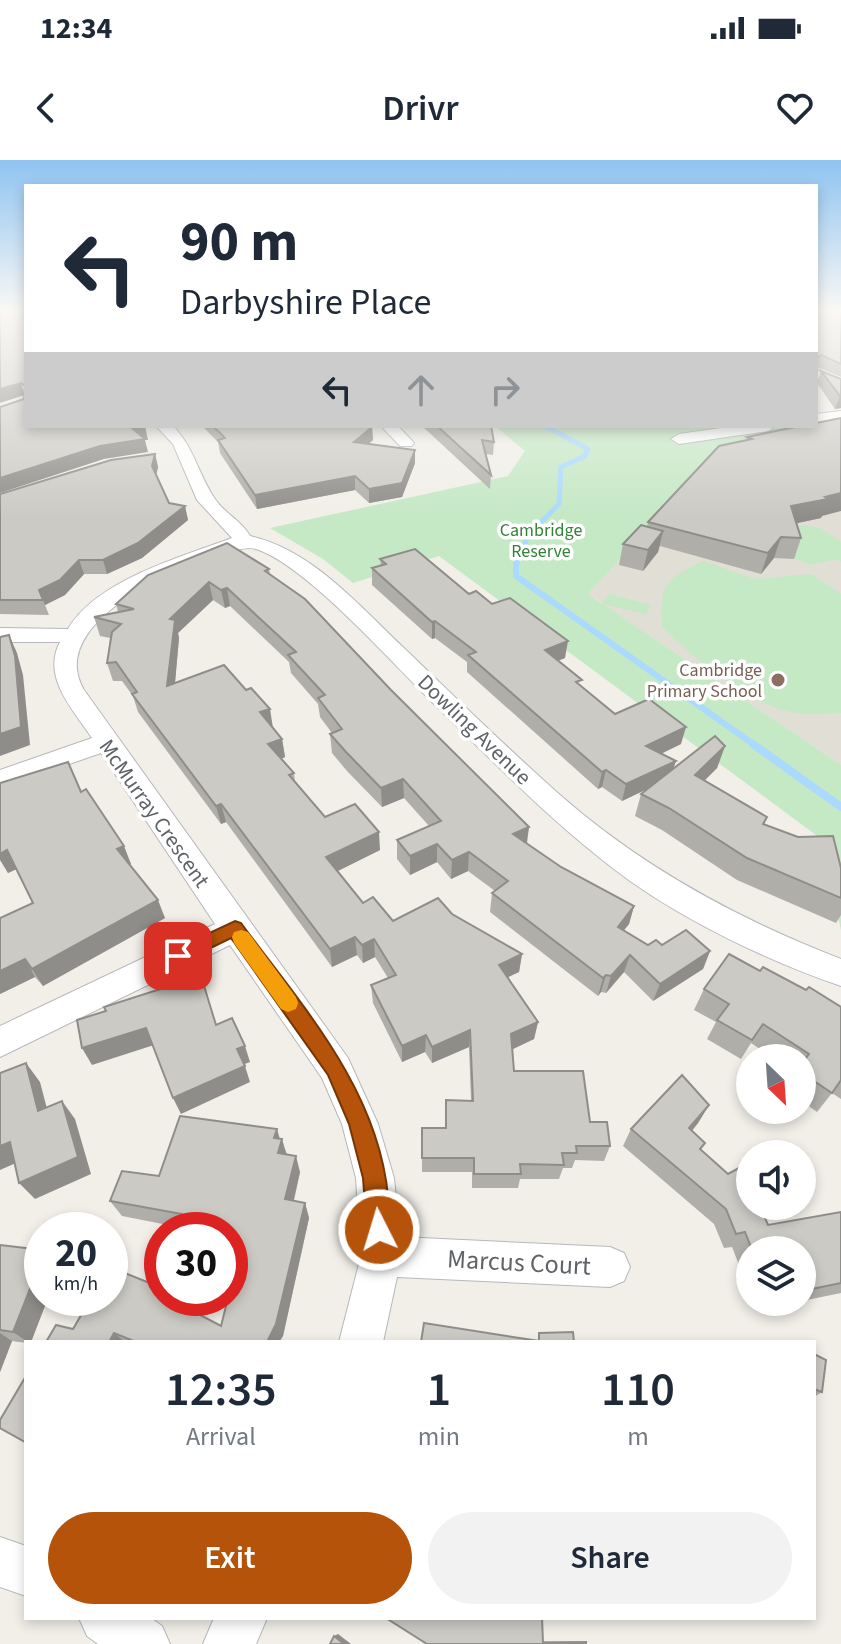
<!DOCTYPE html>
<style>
:root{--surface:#fff;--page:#f2f2f3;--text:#1f2937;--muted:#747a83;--accent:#b45309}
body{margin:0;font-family:"Source Sans 3",sans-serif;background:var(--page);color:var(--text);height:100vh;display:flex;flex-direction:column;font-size:30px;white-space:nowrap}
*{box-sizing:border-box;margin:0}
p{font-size:26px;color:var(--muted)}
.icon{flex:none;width:44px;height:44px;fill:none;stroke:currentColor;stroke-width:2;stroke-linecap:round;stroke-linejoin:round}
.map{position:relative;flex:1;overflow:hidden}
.side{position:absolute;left:24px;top:1180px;width:792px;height:280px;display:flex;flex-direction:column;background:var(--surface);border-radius:0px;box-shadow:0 4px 12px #0003}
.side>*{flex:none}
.hud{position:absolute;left:24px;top:24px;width:794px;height:244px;border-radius:0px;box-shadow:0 4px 12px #0003;background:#fff;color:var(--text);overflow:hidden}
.needle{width:52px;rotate:155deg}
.fabs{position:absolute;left:736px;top:884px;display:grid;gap:16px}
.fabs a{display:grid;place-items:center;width:80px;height:80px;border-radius:50%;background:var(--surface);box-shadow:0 4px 12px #0003;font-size:40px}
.speed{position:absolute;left:24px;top:1052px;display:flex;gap:16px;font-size:40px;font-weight:700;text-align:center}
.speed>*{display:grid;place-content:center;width:104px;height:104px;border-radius:50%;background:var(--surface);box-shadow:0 4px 12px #0003;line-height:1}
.speed small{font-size:20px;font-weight:400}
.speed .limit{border:12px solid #d22;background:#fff;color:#111}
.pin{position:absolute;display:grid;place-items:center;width:68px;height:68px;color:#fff;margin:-34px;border-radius:16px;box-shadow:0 4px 12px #0006}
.me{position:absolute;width:88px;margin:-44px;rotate:355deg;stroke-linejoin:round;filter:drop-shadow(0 0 6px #0008)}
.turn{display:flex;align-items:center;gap:28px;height:168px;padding:0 24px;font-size:36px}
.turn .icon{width:104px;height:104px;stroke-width:2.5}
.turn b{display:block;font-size:56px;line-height:68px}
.lanes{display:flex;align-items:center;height:76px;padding:0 24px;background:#0003;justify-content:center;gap:40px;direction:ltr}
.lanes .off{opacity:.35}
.eta{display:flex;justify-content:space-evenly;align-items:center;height:136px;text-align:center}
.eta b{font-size:48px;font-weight:600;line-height:56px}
.action{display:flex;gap:16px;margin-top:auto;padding:16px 24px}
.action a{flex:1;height:92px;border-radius:48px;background:var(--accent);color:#fff;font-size:32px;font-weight:600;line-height:92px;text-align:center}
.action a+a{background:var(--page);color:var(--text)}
.status{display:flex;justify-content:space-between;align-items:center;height:56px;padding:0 40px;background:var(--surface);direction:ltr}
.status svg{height:22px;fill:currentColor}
header{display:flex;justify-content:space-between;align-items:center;height:104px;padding:0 24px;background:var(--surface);font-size:36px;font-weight:600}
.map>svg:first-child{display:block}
.education{fill:#e1ded6}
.green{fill:#c5e8c5}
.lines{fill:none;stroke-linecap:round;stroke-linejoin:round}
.stream-far2{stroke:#aadaff;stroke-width:5}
.stream-far1{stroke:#aadaff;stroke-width:6}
.stream{stroke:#aadaff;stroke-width:8}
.minor-casing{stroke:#b5b8bc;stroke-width:2}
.minor{fill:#fff;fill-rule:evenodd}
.wall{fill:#afaea9}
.shaded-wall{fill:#8f8d8a}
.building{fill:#cccac5;stroke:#8f8d8a;stroke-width:2}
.route{fill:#b45309;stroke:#753606;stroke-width:2}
.slow{fill:#f59e0b}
.education-dot{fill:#8d6e63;stroke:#fff;stroke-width:3}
.labels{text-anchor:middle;stroke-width:7;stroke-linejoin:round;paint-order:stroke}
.far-park-label{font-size:18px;fill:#348238;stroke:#fff}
.far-education-label{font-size:18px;fill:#785e54;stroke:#fff;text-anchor:end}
.street-label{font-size:22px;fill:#5f6368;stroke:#fff}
.near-street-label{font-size:26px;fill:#5f6368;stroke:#fff}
</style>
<div class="status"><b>12:34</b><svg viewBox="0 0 49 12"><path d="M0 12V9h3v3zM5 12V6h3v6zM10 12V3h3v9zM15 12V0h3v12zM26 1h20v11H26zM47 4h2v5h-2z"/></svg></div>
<header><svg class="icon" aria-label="back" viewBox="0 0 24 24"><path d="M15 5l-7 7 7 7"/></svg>Drivr<svg class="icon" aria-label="heart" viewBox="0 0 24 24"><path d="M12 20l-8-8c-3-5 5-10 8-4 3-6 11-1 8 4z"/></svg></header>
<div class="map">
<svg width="841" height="1484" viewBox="0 0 841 1484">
<rect width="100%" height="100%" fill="#f1efe8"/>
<path class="education" d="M841,270V605L588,434L713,297Z"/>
<g class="green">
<path d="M841,251V270L713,297L588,434L602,444L609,434L651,445L646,454L603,444L841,605V770L820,678L439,396L353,423L323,399L270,368L508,316L525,291L495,266H816V254Z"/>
<path d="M805,365L820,368L841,382V402L836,399L812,405L794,399L791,387L771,373Z"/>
<path d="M703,401L755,419L812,414L841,434V553C827,553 811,555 797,553C747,546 697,500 662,467C659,424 665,420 703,401Z"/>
</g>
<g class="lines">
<path class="stream-far2" d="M516,405L528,375L559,344L561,307L585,296L588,289L545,266"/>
<path class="stream-far1" d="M516,403V416L756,586"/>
<path class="stream" d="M753,584L841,647"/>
<defs>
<g id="minor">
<path d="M816,210L841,220V230L816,219Z"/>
<path d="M841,251V261L816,264V254Z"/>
<path d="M156,266H173C194,287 198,314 215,339C225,354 241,360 250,376C313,390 360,447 405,489C456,538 507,588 560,635C643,708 738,759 841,799V826C771,802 691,764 630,721C558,669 496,604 433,543C392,503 306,405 256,389C236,382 152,422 133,434C101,454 60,489 84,530L348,898L378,964L394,1018L400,1077L610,1087L624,1093L630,1107L624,1121L610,1127L397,1117L383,1182H339L361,1096L356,1018L342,964L322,918L230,785L0,897V866L215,764L101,593L0,628V610L92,578C74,551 41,517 60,482H0V468L68,469C97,420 181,397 232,378L197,340L173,284Z"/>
<path d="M381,266H398L414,283L412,286H400Z"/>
<path d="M735,266H776L768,271L679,284L671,279L679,274Z"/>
<path d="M0,1377L26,1386V1436L0,1427Z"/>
<path d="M79,1458H151L162,1466L170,1484H98L87,1476Z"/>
<path d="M214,1458H267L256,1484H203Z"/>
</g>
</defs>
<use href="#minor" class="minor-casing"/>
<use href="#minor" class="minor"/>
</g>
<g class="wall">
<path d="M816,150H841V217L817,207L816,208Z"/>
<path d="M821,211L841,219V248L835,249L817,223Z"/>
<path d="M202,266H372L373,280L368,284L415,303L402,337L369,343L355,330L257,349L220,293L218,282Z"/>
<path d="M422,266H491L494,282L493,295L486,294L491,315L490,329Z"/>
<path d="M800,266L822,356L821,358L797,363L801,378L794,399L774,398L761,414L660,386L658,392L643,411L619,405L623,384L647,367L648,362L746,280L747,277Z"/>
<path d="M155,294L158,307L156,315L169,343L185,346L188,360L142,398L107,414H84L65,435L45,445L49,455L0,454V334Z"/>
<path d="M380,399L469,434L492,444L565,498L558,500L581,526L615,554L681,584L661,594L676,601L673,609L725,586L717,608L705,620L767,657L764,664L841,708V755L836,763L737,720L662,670L635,656L641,634L647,629L622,641L602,627L598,629L467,512V502L435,478L432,479L372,425V408L381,405Z"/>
<path d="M269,409L270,414L391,530L529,667L527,684L561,707L634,746L629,764L624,770L648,785H662L710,791L703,809L653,841L624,812L606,833L601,832L598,836L490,752L492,733L495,731L468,711L451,719L437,702L410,715L397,699V680L429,666L404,638L382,647L347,611L332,593L330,574L332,573L320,557L318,544L291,513L289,502L230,446L225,448L213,440L178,473L179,478L175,523L273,568L282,579L285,597L281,599L294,613L295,622L325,657L380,690L337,711L363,743L393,761L452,754L522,794L519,812L507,817L538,862L534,879L512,889L514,911L590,962L610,986L604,1001L575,1000L572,1008H563L559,1019H520L518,1028H472V1012H422V968H445L446,940H471L469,887L432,903L425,892L402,902L373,843L371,825L388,818L375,797L363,803L357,795L332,807L226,662L221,664L138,552L133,536L122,521H113L107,503L110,478L100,476L94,457L118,452L116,444L148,415Z"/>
<path d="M81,632L131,704L130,705L165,758L43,826L35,817L0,834V758L33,743L16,709L8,713L1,699Z"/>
<path d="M760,811L806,830L841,847V939L832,933L817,952L802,941V898H773L751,883L741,899L707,879L716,862L694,850L704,829Z"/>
<path d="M709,945L698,963L692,971L701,990L768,1065L841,1052V1133L802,1141V1090H750V1133L732,1087L724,1088L714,1064L623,986L631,969Z"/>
<path d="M280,979L287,994L300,1012L294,1041L305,1043L309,1058L283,1176L279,1182H46L73,1169L183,1146L221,1166L232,1118L230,1117V1070L178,1067L122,1056L110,1041L159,1016Z"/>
<path d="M0,1085L48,1138L31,1182H26V1183L12,1181L0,1212Z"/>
<path d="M754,1142H796L757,1150Z"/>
<path d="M814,1194L822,1232L814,1237Z"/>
<path d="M578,1481L586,1482L427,1484L543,1481Z"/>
</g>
<g class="shaded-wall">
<path d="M21,223L25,235L0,243V229Z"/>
<path d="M840,236H841V248L835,249Z"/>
<path d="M145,266L148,280H145L148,292L104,299L0,333V318L133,269Z"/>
<path d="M372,267L373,280L355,296L354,282Z"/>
<path d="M415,290V303L402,337L369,343V329Z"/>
<path d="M155,294L158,307L155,320L152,306Z"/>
<path d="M355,316V330L257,349L255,335Z"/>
<path d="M841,333V351L822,356L821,358L784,366L791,346Z"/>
<path d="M185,346L188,360L142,398L107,414L103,400Z"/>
<path d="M663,371L658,392L643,411L648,390Z"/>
<path d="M781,377L774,398L761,414L768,393Z"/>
<path d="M79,400L84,414L65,435L45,445L39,430Z"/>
<path d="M209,422L213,440L178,473L179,478L173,545L167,526L170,459Z"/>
<path d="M227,428L230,446L225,448L221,430Z"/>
<path d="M435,461V478L432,479V462Z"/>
<path d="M9,475L17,493L23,515L30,585L0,596V574Z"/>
<path d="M568,481L565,498L543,507L545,490Z"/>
<path d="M270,549L273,568L260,552Z"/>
<path d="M686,567L681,584L641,603L646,586Z"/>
<path d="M282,579L285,597L272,603L268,584Z"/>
<path d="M725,586L717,608L688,637L695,615Z"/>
<path d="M676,601L670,618L622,641L626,624Z"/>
<path d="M606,610L602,627L598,629L602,612Z"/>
<path d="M403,619L404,638L382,647L381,628Z"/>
<path d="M221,644L226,662L221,664L216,646Z"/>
<path d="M529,667L526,686L513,674Z"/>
<path d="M379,672L380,690L328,716L326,697Z"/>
<path d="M437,684V702L410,715V696Z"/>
<path d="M124,686L131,704L125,707L117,689Z"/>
<path d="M7,690L17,709L8,713L0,700V694Z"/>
<path d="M469,692L468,711L451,719L452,700Z"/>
<path d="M158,740L165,758L43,826L32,809Z"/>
<path d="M634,746L629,764L612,785L618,767Z"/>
<path d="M355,777L357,795L332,807L330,789Z"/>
<path d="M374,779L375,797L363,803L362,785Z"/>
<path d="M710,791L703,809L653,841L660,824Z"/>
<path d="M522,794L519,812L496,823L499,805Z"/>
<path d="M630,795L624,812L606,833L611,816Z"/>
<path d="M25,799L35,817L0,834V811Z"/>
<path d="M606,815L601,832L598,836L603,818Z"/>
<path d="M538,862L534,879L509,891L511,874Z"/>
<path d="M146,868L154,885L92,905L82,888Z"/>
<path d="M470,870L469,887L432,903V887Z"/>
<path d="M426,875L425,892L402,902V886Z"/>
<path d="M245,886L250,902L242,905L237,889Z"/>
<path d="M26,903L40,922L52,968L38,951Z"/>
<path d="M245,906L250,922L181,954L173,938Z"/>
<path d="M62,941L75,959L91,1014L35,1039L19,1023Z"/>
<path d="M709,945L698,963L679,986L689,968Z"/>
<path d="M277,969L281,983L282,979L287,996L283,1010L274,978Z"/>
<path d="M10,982L25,999L0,1010V986Z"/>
<path d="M296,996L300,1012L290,1055L285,1039Z"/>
<path d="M305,1043L309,1058L283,1176L279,1182H267Z"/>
<path d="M42,1098V1138H48L31,1182H28L13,1172Z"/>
<path d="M171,1138H177L183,1146L170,1139Z"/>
<path d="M0,1173L12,1181L0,1212Z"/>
<path d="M114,1173L125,1182H109Z"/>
<path d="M338,1474L351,1484H344L334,1476Z"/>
</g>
<g class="building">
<path d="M0,150H26V266H144L133,269L145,279L100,286L0,318V247L24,239L25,226L21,223L0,229Z"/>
<path d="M816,150H841V204L821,195L817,198V205L816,204Z"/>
<path d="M821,211L841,219V236H840Z"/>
<path d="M841,258V333L825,337L828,339L791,346L801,378L781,377L768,393L648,362L719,286L752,279L747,277L800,266H816V263Z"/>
<path d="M213,266H372V267L354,282L415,290L402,323L369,329L355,316L255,335L218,280L225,278Z"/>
<path d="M437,266H491L494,282L482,280L491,315Z"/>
<path d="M155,294L152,306L169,343L185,346L138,383L103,400H79L60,420L39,430L43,440H0V334L111,300Z"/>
<path d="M641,365L663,371L648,390L623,384Z"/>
<path d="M227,383L269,409L265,411L305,439L391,530L529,667L513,674L561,707L634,746L618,767L648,785L656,780L662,785L686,770L710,791L660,824L630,795L611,816L606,815L603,818L492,733L508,721L469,692L452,700L437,684L410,696L397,680L441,661L403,619L381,628L346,592L330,574L342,569L318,538L325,535L288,495L296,492L227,428L221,430L209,422L170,459L175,460L167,526L224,505L246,530L251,528L270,549L260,552L282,579L268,584L294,613L289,615L325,657L355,644L379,672L326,697L363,743L373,737L393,761L438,738L452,754L522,794L499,805L538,862L511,874L514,911H583L590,962H607L610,986H576L577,993H562L564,1005L520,1004L521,1014H474V998H422V968H446V940L473,941L470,870L432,887L426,875L402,886L371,825L396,815L374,779L362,785L355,777L330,789L221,644L216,646L132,534L137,532L116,502L107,503L112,472L121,464L94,457L134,449L116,444L148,415Z"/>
<path d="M415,389L469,434L476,431L492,444L510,438L568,481L545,490L582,520L576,522L615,554L649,539L686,567L646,586L676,601L626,624L606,610L602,612L468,495L476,492L435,461L432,462L372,408L386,404L380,399Z"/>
<path d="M9,475L15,496L21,567L0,574V477Z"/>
<path d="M715,576L725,586L695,615L767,657L763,664L798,677L833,676L841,708V738L747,698L669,648L641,634Z"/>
<path d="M68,602L81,632L86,629L124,686L117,689L158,740L32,809L25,799L0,811V758L33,743L7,690L0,694V623Z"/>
<path d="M729,794L760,811L763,807L806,830L809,827L841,847V920L832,933L802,913V903L809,894L763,864L752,880L717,860L729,844L704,829Z"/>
<path d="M201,816L216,865L232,858L245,886L237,889L245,906L173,938L146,868L82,888L77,860L106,851L104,847Z"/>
<path d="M26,903L38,951L62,941L78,997L19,1023L10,982L0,986V913Z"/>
<path d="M682,915L709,945L689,968L705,983L700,989L728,1014L750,1002V1046H760L768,1065L841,1052V1123L802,1131V1090H752L745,1072L736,1074L726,1049L631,969Z"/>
<path d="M180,956L277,969L274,978L282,979L278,993L296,996L285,1039L305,1043L276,1164L267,1182H136L114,1173L109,1182H46L56,1165L73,1169L91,1138H110V1107L162,1128V1138H171L170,1139L221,1166L228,1138H230V1127L234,1106L230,1105V1070H177L182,1054L110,1041L122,1011L159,1016Z"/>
<path d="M0,1085L42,1090V1098L13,1172L0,1170Z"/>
<path d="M424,1163L539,1181V1173L573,1172L574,1182H421Z"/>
<path d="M814,1194L826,1200L822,1232L814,1229Z"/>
<path d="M26,1216V1281L25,1282L0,1268V1260Z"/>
<path d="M386,1458H542L543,1483L586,1482V1484H427Z"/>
<path d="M334,1476L344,1484H330Z"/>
</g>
<linearGradient id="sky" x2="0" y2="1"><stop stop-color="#8fc3f1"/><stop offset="0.42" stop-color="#f9f8f5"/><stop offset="1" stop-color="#f9f8f5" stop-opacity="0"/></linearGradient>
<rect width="841" height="358" fill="url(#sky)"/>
<path class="route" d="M235,761L241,763C302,846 378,929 388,1036C389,1050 393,1065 388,1078L379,1082L370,1078L367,1070L363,1018L349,964L328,915L231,778L178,804L171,801L168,796L171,791Z"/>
<path class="slow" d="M241,770L248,772L296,837L298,843L296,849L288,852L281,849L234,783L232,777L234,772Z"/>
<circle class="education-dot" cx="778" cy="520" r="8"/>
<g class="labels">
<g class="far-park-label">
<text x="541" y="376">Cambridge<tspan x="541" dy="21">Reserve</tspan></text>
</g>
<g class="far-education-label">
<text x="762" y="516">Cambridge<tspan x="762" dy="21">Primary School</tspan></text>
</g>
<g class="street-label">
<text transform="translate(475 569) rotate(44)" y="8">Dowling Avenue</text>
<text transform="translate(155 653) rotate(55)" y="8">McMurray Crescent</text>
</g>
<g class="near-street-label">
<text transform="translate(519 1102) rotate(3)" y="9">Marcus Court</text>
</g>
</g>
</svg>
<div class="fabs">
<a><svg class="needle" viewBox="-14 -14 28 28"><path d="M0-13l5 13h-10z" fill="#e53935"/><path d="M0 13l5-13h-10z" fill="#747a83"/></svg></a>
<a><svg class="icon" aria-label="sound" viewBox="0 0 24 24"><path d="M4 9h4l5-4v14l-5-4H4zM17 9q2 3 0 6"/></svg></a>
<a><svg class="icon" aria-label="layers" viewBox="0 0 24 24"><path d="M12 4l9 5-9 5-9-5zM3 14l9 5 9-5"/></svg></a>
</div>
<div class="speed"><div>20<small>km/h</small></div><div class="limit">30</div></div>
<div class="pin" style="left:178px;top:796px;background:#d93025"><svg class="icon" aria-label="arrive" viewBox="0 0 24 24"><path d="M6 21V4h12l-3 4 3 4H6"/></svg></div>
<svg class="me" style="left:379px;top:1070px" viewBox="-20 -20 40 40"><circle r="17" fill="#b45309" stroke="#fff" stroke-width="3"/><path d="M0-11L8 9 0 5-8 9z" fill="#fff"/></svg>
<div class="hud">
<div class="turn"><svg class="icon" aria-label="left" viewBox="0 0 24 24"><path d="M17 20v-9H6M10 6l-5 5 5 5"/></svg><div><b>90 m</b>Darbyshire Place</div></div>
<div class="lanes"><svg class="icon" aria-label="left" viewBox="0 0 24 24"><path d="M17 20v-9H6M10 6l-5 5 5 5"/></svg><svg class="icon off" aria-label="ahead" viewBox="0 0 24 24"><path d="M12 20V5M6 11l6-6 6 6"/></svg><svg class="icon off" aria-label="right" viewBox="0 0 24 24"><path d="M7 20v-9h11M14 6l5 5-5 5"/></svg></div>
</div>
<section class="side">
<div class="eta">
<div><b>12:35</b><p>Arrival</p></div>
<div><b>1</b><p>min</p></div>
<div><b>110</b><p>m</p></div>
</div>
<div class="action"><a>Exit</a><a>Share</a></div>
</section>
</div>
